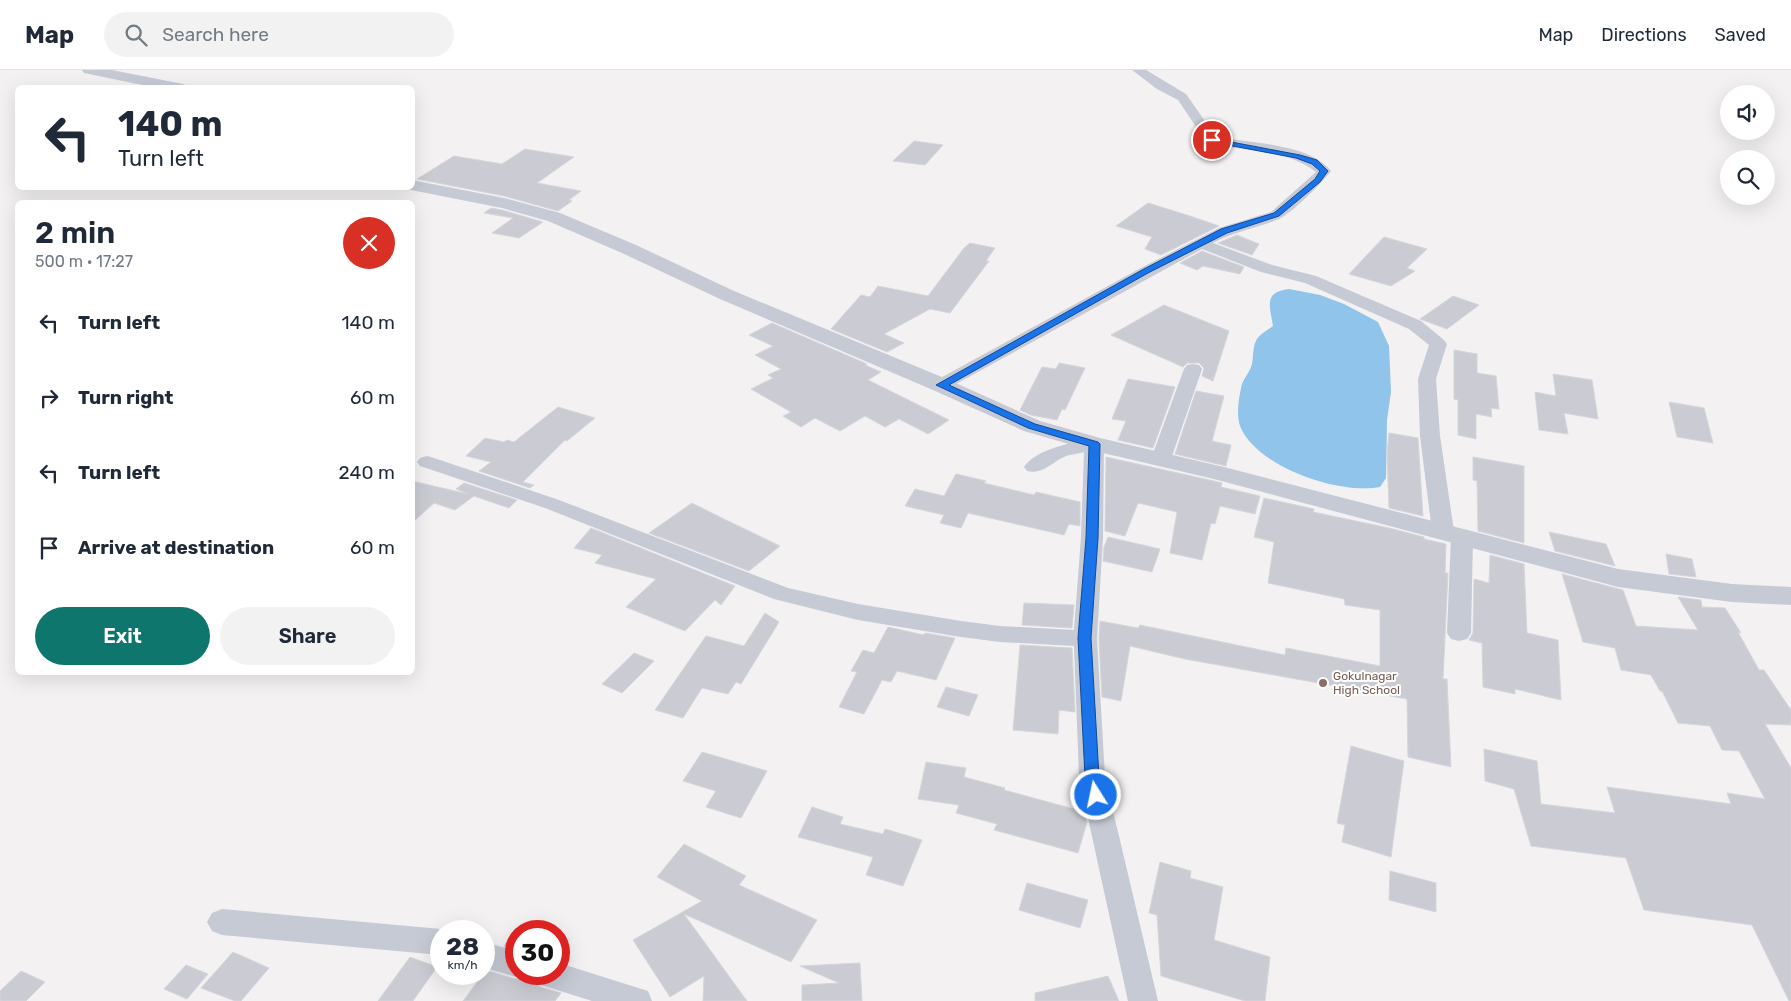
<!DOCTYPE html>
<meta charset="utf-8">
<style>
:root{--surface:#fff;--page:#f2f2f3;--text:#1f2937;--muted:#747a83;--line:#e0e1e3;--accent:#0f766e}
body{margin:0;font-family:Rubik,sans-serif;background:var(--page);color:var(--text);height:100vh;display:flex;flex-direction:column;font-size:19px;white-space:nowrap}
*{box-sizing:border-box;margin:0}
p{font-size:16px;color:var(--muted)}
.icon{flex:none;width:28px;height:28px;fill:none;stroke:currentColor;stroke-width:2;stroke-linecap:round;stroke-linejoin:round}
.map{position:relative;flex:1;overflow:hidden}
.panel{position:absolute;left:15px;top:130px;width:400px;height:475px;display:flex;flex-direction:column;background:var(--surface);border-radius:8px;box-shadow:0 5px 20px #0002}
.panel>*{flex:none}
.banner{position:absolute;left:15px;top:15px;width:400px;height:105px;border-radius:8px;box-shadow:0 5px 20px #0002;background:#fff;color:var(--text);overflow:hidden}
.fabs{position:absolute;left:1720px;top:15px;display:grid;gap:10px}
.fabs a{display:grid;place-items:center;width:55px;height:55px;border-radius:50%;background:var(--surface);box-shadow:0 5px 20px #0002;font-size:25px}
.speed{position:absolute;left:430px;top:850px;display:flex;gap:10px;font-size:25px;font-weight:700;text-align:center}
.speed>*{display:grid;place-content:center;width:65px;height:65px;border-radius:50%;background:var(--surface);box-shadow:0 5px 20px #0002;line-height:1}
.speed small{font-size:12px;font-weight:400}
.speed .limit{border:8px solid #d22;background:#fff;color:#111}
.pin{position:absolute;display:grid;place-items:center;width:42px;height:42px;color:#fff;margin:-21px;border:2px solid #fff;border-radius:50%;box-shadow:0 1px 5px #0007}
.me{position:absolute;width:55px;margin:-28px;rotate:350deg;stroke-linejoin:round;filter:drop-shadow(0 0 4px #0008)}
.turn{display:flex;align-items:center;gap:18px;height:105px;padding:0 20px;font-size:22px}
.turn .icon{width:65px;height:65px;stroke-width:2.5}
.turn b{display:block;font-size:35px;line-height:42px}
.round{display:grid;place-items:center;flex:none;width:52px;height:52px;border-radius:26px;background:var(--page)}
.summary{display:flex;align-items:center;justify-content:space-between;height:85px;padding:0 20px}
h1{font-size:30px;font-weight:600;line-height:38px}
.cta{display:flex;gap:10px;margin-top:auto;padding:10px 20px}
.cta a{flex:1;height:58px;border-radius:30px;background:var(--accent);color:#fff;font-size:20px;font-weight:600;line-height:58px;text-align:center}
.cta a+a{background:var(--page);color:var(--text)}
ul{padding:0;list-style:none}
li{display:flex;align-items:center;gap:15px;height:75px;padding:0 20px}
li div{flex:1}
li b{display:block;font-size:19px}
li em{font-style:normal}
header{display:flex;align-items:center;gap:30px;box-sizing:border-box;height:70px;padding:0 25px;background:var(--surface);border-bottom:1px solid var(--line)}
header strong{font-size:24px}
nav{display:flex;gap:28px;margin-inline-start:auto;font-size:18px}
.search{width:350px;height:45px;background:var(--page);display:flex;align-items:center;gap:12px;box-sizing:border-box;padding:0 18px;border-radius:28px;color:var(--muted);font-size:19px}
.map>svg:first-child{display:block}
.water{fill:#90c4ea}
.building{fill:#cbccd3;stroke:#d5d6dc}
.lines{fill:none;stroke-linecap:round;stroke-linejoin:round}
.minor{fill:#c5cad5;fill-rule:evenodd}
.tertiary{fill:#c5cad5;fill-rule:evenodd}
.route{fill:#1a73e8;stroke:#114b97}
.education-dot{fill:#8d6e63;stroke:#fff;stroke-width:2}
.labels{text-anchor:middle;stroke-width:4;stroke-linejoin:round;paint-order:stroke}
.education-label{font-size:12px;fill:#785e54;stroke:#fff;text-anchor:start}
</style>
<header>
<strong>Map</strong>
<div class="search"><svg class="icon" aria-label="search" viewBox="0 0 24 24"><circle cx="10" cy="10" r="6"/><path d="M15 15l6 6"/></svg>Search here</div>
<nav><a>Map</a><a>Directions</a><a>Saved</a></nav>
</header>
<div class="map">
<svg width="1791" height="931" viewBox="0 0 1791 931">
<rect width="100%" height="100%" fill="#f3f1f1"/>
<path class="water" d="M1289,219L1320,225L1344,234L1378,252L1384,265L1389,276L1391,322L1387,350L1386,408L1380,417C1340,425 1256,397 1240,356C1236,345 1239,326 1242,314C1244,308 1249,303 1251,297C1254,290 1252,278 1256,271C1258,265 1268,260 1273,256C1270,236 1263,222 1289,219Z"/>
<g class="building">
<path d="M914,71L943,75L925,95L893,91Z"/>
<path d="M525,79L574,87L537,113L581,121L569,130L572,131L558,141L504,126L417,109L454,86L502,94Z"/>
<path d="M1148,133L1190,146L1219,156L1161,185L1145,179L1152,167L1116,156Z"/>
<path d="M491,138L502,140L543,152L519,168L492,163L513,148L484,143Z"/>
<path d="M1237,165L1259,174L1252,185L1218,173Z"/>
<path d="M1384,167L1427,179L1407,198L1415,201L1391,216L1349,204Z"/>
<path d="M970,173L995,178L986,191H989L950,243L930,239L884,264L904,273L887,282L831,259L861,225L870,227L878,216L928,226L964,178Z"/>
<path d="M1202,181L1244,197L1240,204L1203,196L1197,200L1180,193Z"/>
<path d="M1453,226L1479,235L1447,259L1420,249Z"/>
<path d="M1164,235L1229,261L1213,311L1202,306L1204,298L1199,293H1187L1183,297L1111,265Z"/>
<path d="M772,253L867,294L865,295L881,302L868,310L949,350L928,364L899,349L885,357L865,346L840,361L815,348L801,357L783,346L791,342L751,319L773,308L768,305L781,299L755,285L773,276L749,265Z"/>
<path d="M1454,280L1477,284V303L1496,306L1499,339L1491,338L1492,347L1476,344V369L1458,365V330L1454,329Z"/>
<path d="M1059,293L1085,298L1065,340L1062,339L1057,350L1031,345L1020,340L1042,297L1056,299Z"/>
<path d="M1553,304L1592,310L1598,349L1564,343L1568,364L1539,360L1535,322L1556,326Z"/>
<path d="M1128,309L1175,317L1153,378L1118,370L1126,351L1112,349Z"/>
<path d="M1196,321L1224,326L1212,371L1231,375L1226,396L1175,384Z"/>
<path d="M1669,332L1704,338L1713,373L1677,367Z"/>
<path d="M558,337L595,348L567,371L565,370L523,412L534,415L530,418L479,401L491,392L466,386L485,368L504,372L507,370L514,372Z"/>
<path d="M1389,363L1418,368L1423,446L1389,438L1387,384Z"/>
<path d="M1106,387L1214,411L1222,413L1221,417L1260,426L1255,444L1220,436L1215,454L1211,453L1202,490L1170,483L1177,442L1138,433L1125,466L1105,461Z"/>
<path d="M1473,387L1524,396V473L1478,461L1477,411L1473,410Z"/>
<path d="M956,404L986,411L984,413L1034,425L1036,422L1080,432V456L1069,454L1064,465L968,443L961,458L940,453L944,445L905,436L915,419L944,426Z"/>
<path d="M412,411L468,424L456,419L464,413L517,430L509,438L474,426L455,440L434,433L412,453Z"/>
<path d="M1264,428L1314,439L1313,442L1389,458L1424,467V469L1446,474L1445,503H1448L1443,609H1447L1451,697L1408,687L1407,629L1185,589L1130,576L1121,631L1102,627L1099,569L1100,551L1138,558L1140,555L1285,585L1286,578L1380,596V540L1345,535L1344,529L1268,513L1274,472L1254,467Z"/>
<path d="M692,433L724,449L780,476L749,501L649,463Z"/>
<path d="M591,458L735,516L721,535L715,530L685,561L626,537L656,509L595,493L602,485L574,478Z"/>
<path d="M1549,462L1606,474L1615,496L1555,481Z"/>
<path d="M1108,467L1160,479L1152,502L1103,491L1104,477Z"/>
<path d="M1666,484L1692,489L1696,507L1669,504Z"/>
<path d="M1490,485L1524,494L1527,563L1558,570L1561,630L1515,619V624L1483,617L1482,573L1469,570L1473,563L1474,509L1489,513Z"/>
<path d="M1562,504L1623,520L1636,556L1698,560L1678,527L1701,530L1702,537L1725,538L1741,563L1738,562L1759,600H1764L1791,640V655L1765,654L1791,698V931H1789L1752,855L1644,840L1626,788L1531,776L1514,719L1485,711L1484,679L1537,691L1541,734L1615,743L1607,717L1731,734L1727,723L1765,729L1739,681L1722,680L1710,656L1678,653L1662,621H1660L1651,605L1621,600L1615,578L1583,572Z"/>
<path d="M1024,533L1074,535L1072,558L1022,555Z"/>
<path d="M765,543L779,552L741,614L736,612L728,624L702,618L683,648L655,640L706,566L744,576Z"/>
<path d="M888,557L924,565L925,563L955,568L936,610L897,601L891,612L882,610L864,644L839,637L857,602L851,601L863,580L874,583Z"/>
<path d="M1020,575L1072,578L1075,642L1059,640L1058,664L1013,660Z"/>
<path d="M634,583L654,591L622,623L602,614Z"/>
<path d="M946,617L978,625L969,646L937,637Z"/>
<path d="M1351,676L1404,691L1391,787L1342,772L1345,755L1337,753Z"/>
<path d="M702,682L767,701L741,748L706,737L716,721L683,711Z"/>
<path d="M926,692L966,698L964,707L1005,718L1004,720L1085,742L1087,752L1078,783L994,760L997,754L956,743L959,735L918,729Z"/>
<path d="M812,737L843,747L840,754L883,764L885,759L922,770L903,816L866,805L873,787L798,767Z"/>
<path d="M684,774L746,806L739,815L817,850L791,892L684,844L747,931H703L704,906L670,927L633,870L702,831L657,807Z"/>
<path d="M1160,792L1191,801L1190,808L1223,817L1214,870L1270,887L1265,931H1245L1161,906L1157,845L1149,843Z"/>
<path d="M1390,801L1436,813V842L1389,830Z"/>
<path d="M1027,813L1088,830L1080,858L1019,840Z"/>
<path d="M516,858V879L504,876Z"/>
<path d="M233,882L269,898L241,931H235L201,918Z"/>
<path d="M410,887L437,897L413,931H378Z"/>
<path d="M860,893L862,931H802V915L839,913L800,896Z"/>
<path d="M186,895L208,904L187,929L164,919Z"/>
<path d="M486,900L515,909L532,904L537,916L561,923L555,931H463Z"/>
<path d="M21,901L45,912L26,931H0V921Z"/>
<path d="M1108,906L1119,931H1035V923Z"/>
</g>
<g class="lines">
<g class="minor">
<path d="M1132,0H1146L1186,24L1216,67C1248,73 1310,73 1331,101C1322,113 1292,143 1279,149C1258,158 1235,161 1213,173L1272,195L1316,206L1421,251L1444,270L1447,274L1436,309L1440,366L1454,461L1450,466L1443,468L1436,466L1432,461L1420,366L1418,309L1429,275L1409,259L1305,213L1261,202L1202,179L947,319L941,320L935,319L932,315L935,311L1139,199L1219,158L1271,142L1316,102C1285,78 1244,82 1207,73L1178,30L1157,19Z"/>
<path d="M1193,294L1199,295L1202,299L1171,389L1168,393L1161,395L1154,393L1151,389L1184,299L1187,295Z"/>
<path d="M1094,368L1101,370L1104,374L1103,467L1097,569L1105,707L1158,931H1128L1079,707L1074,576L1000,572L961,567L858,550L774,529L545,438L420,396L417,392L420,388L427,386L434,388L559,430L788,518L858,534L961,551L1000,556L1074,560L1081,467L1084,382C1078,384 1070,384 1064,387C1051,393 1042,405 1027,401L1024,397C1037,378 1073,373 1094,368Z"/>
<path d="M1462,459L1470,461L1473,466L1471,563L1467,569L1459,571L1451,569L1447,563L1451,466L1454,461Z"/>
<path d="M222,839L441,859L447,861H441V885L222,865L212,861L207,852L212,843Z"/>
<path d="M484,872L516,881V904H526L516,907L484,898Z"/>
<path d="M559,893L648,921L652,931H592L538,914L534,904H559Z"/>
</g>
<g class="tertiary">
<path d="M82,0H112L183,14L190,18H157L89,4L84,3Z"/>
<path d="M412,110L504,128L560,143L636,175L734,221L949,310L1040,351L1100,368L1228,398L1618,499L1732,514L1791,517V535L1732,532L1618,517L1214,409L1086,379L1024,361L933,320L720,229L622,183L548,151L502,138L406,119L412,118Z"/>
</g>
</g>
<path class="route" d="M1210,68L1300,85L1317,90L1328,101L1320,112L1279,146L1227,163L1148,203L949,315L1035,354L1098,372L1100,374L1098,468L1091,568L1099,707L1103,725L1101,729L1096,731L1091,729L1085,707L1078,568L1086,468L1089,376L1028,358L936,315L1142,200L1221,159L1274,143L1315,109L1320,101L1312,94L1296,88L1212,72L1210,71Z"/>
<circle class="education-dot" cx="1323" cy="613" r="5"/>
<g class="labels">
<g class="education-label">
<text x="1333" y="610">Gokulnagar<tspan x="1333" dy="14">High School</tspan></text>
</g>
</g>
</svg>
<div class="fabs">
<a><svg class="icon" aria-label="sound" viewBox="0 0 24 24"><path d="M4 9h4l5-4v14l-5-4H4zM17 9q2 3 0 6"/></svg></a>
<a><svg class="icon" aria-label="search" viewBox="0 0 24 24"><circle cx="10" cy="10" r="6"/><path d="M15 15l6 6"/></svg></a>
</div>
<div class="speed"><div>28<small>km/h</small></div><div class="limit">30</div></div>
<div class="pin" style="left:1212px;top:70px;background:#d93025"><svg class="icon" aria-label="arrive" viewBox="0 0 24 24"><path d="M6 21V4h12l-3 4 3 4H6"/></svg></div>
<svg class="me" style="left:1096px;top:725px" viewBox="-20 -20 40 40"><circle r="17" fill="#1a73e8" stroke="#fff" stroke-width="3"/><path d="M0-11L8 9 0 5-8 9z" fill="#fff"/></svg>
<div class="banner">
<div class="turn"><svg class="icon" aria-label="left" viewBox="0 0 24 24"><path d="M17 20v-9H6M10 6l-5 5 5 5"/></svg><div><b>140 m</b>Turn left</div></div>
</div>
<section class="panel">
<div class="summary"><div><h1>2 min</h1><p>500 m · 17:27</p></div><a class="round" style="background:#d93025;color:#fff"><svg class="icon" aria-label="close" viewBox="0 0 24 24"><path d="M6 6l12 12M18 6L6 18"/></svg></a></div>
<ul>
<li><svg class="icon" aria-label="left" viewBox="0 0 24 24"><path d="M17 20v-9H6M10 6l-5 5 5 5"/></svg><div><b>Turn left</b></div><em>140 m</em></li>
<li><svg class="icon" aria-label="right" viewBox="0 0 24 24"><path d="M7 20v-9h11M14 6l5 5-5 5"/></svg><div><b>Turn right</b></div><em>60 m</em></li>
<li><svg class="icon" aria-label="left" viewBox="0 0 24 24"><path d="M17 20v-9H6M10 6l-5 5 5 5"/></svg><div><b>Turn left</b></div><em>240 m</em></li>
<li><svg class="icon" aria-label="arrive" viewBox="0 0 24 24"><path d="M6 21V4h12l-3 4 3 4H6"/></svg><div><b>Arrive at destination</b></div><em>60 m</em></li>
</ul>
<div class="cta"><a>Exit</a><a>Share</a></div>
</section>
</div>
